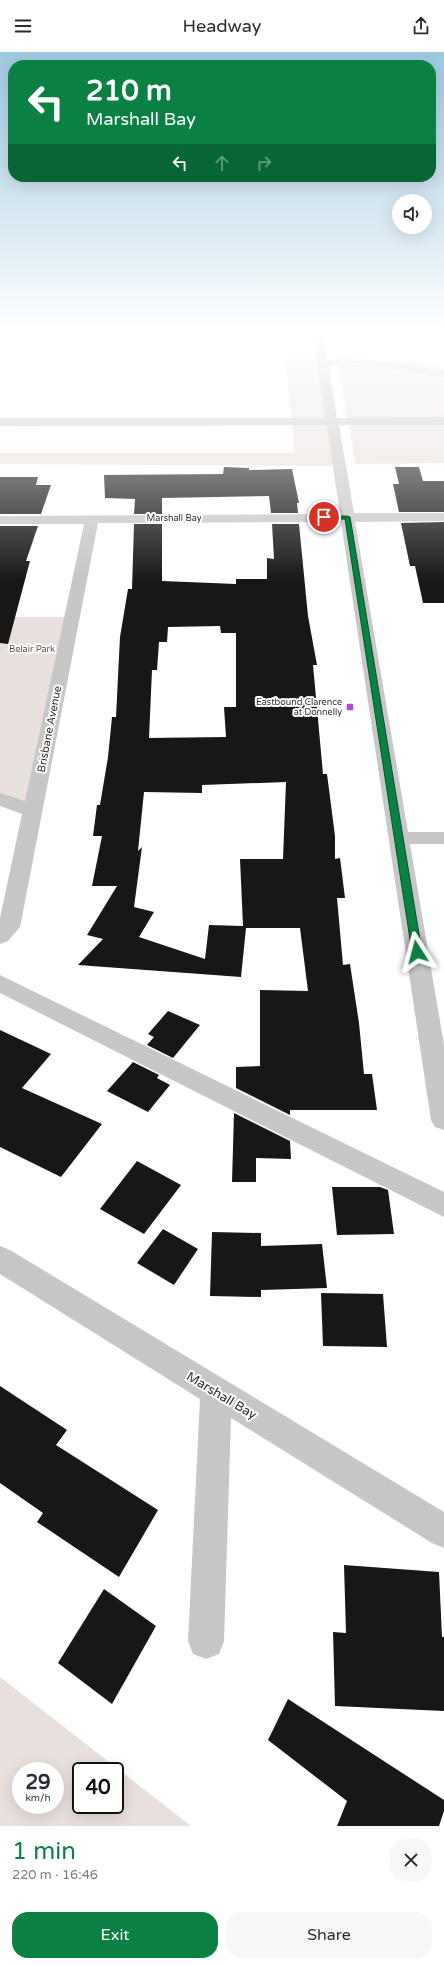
<!DOCTYPE html>
<meta charset="utf-8">
<style>
:root{--surface:#fff;--page:#f7f7f7;--text:#2b2b33;--muted:#7c7c81;--accent:#0b8043}
body{margin:0;font-family:"Varela Round",sans-serif;background:var(--page);color:var(--text);height:100vh;display:flex;flex-direction:column;font-size:15px;white-space:nowrap}
*{box-sizing:border-box;margin:0}
p{font-size:13px;color:var(--muted)}
.icon{flex:none;width:22px;height:22px;fill:none;stroke:currentColor;stroke-width:2;stroke-linecap:round;stroke-linejoin:round}
.map{position:relative;height:1774px;overflow:hidden}
.drawer{display:flex;flex-direction:column;background:var(--surface);flex:1}
.drawer>*{flex:none}
.top-card{position:absolute;left:8px;top:8px;width:428px;height:122px;border-radius:16px;box-shadow:0 4px 16px #0002;background:#0b8043;color:#fff;overflow:hidden}
.buttons{position:absolute;left:392px;top:142px;display:grid;gap:8px}
.buttons a{display:grid;place-items:center;width:40px;height:40px;border-radius:50%;background:var(--surface);box-shadow:0 4px 16px #0002;font-size:20px}
.speed{position:absolute;left:12px;top:1710px;display:flex;gap:8px;font-size:20px;font-weight:700;text-align:center}
.speed>*{display:grid;place-content:center;width:52px;height:52px;border-radius:50%;background:var(--surface);box-shadow:0 4px 16px #0002;line-height:1}
.speed small{font-size:10px;font-weight:400}
.speed .limit{border:2px solid #111;border-radius:6px;background:#fff;color:#111}
.pin{position:absolute;display:grid;place-items:center;width:34px;height:34px;color:#fff;margin:-17px;border:2px solid #fff;border-radius:50%;box-shadow:0 1px 4px #0007}
.me{position:absolute;width:44px;margin:-22px;rotate:351deg;stroke-linejoin:round;filter:drop-shadow(0 0 3px #0008)}
.turn{display:flex;align-items:center;gap:14px;height:84px;padding:0 12px;font-size:18px}
.turn .icon{width:52px;height:52px;stroke-width:2.5}
.turn b{display:block;font-size:28px;line-height:34px}
.lanes{display:flex;align-items:center;height:38px;padding:0 12px;background:#0003;justify-content:center;gap:20px;direction:ltr}
.lanes .off{opacity:.35}
.round{display:grid;place-items:center;flex:none;width:42px;height:42px;border-radius:16px;background:var(--page)}
.overview{display:flex;align-items:center;justify-content:space-between;height:68px;padding:0 12px}
h1{font-size:24px;font-weight:600;line-height:30px;color:var(--accent)}
.button{display:flex;gap:8px;margin-top:auto;padding:8px 12px}
.button a{flex:1;height:46px;border-radius:16px;background:var(--accent);color:#fff;font-size:16px;font-weight:600;line-height:46px;text-align:center}
.button a+a{background:var(--page);color:var(--text)}
header{display:flex;justify-content:space-between;align-items:center;height:52px;padding:0 12px;background:var(--surface);font-size:18px;font-weight:600}
.map>svg:first-child{display:block}
.green{fill:#e8e0dc;fill-rule:evenodd}
.building{fill:#171717;fill-rule:evenodd}
.lines{fill:none;stroke-linecap:round;stroke-linejoin:round}
.minor{fill:#c7c7c7;fill-rule:evenodd}
.route{fill:#0b8043;stroke:#07532c}
.poi-dot{fill:#b246d2;stroke:#fff;stroke-width:1.5}
.labels{text-anchor:middle;stroke-width:4;stroke-linejoin:round;paint-order:stroke}
.far-street-label{font-size:9px;fill:#303030;stroke:#fff}
.far-park-label{font-size:9px;fill:#675042;stroke:#fff}
.far-poi-label{font-size:9px;fill:#303030;stroke:#fff;text-anchor:end}
.street-label{font-size:11px;fill:#303030;stroke:#fff}
.near-street-label{font-size:13px;fill:#303030;stroke:#fff}
</style>
<header><svg class="icon" aria-label="menu" viewBox="0 0 24 24"><path d="M4 6h16M4 12h16M4 18h16"/></svg>Headway<svg class="icon" aria-label="share" viewBox="0 0 24 24"><path d="M12 15V3M7 8l5-5 5 5M5 13v7h14v-7"/></svg></header>
<div class="map">
<svg width="444" height="1774" viewBox="0 0 444 1774">
<rect width="100%" height="100%" fill="#fff"/>
<g class="green">
<path d="M336,305L414,309L444,316V411L356,412Z"/>
<path d="M285,306H322L339,414L0,412V401H295Z"/>
<path d="M0,307H89L88,309H0Z"/>
<path d="M0,565H72L32,759L0,747Z"/>
<path d="M0,1625L191,1774H0ZM21,1719H55V1753H21ZM81,1719H115V1753H81Z"/>
</g>
<g class="building">
<path d="M224,415L249,416V418L292,417L299,451H297L298,461H271L269,444L162,446V462H134L135,447L105,446L104,423L223,422Z"/>
<path d="M395,415H419L423,429H444V460H399L393,432H399Z"/>
<path d="M0,425H38L36,433H51L41,462H0Z"/>
<path d="M444,470V551H423L415,514H410L401,471Z"/>
<path d="M134,472H162V529L236,532V527H267V506L274,507L272,472H299L308,564L317,613H313L323,722H327L335,784V807L340,806L345,846H337L343,913L350,912L359,971L364,1022H372L377,1058H290V1063L236,1036V1015L260,1014V938L308,939L300,876H246L241,925L78,913L103,887L87,883L117,834H92L102,784H93L97,753H100L108,705L112,665H116L120,585L128,537H132ZM220,574L221,581H236V655H224L226,685L149,686L152,618H157L159,590H167L168,575ZM286,730L283,807H240L243,874L209,873L205,907L139,885L154,860L134,855L142,795L138,799L144,740L202,741V733Z"/>
<path d="M0,474H38L26,509H30L8,592L0,591Z"/>
<path d="M168,959L200,973L173,1006L147,993L154,985L148,982Z"/>
<path d="M0,978L51,1002L22,1036L102,1072L61,1125L0,1095Z"/>
<path d="M133,1010L159,1023L157,1026L170,1033L148,1060L107,1039Z"/>
<path d="M234,1061L290,1089L291,1107L256,1106V1130H232Z"/>
<path d="M137,1109L181,1133L144,1182L100,1157Z"/>
<path d="M332,1135H380L388,1138L394,1182L337,1183Z"/>
<path d="M163,1177L198,1197L174,1233L137,1211Z"/>
<path d="M212,1180L261,1181V1194L322,1192L327,1236L261,1238V1245L210,1244Z"/>
<path d="M321,1241L383,1242L387,1295L323,1294Z"/>
<path d="M0,1334L67,1378L56,1393L158,1458L119,1525L37,1470L43,1461L0,1431Z"/>
<path d="M344,1513L439,1520L442,1585H444V1659L335,1654L333,1580L346,1581Z"/>
<path d="M104,1537L156,1574L112,1652L58,1611Z"/>
<path d="M288,1647L444,1748V1759L439,1774H337L347,1749L268,1688Z"/>
</g>
<g class="lines">
<g class="minor">
<path d="M313,282H323L328,308L389,310L444,319V325L389,316L329,314L337,366L444,365V373H339L354,461H444V469L355,470L408,780H444V792H410L444,993V1078L435,1075L431,1068L341,470L98,471L20,875L8,889L0,892V866L22,762L0,754V741L25,749L84,472H0V464L340,462L327,373L0,374V366H325Z"/>
<path d="M0,923L444,1140V1165L0,941Z"/>
<path d="M0,1194L10,1198L444,1460V1496L432,1491L231,1366L224,1589L219,1602L206,1607L193,1602L188,1589L200,1347L0,1222Z"/>
</g>
</g>
<linearGradient id="sky" x2="0" y2="1"><stop stop-color="#9dc9e0"/><stop offset="0.53" stop-color="#fff"/><stop offset="1" stop-color="#fff" stop-opacity="0"/></linearGradient>
<rect width="444" height="530" fill="url(#sky)"/>
<path class="route" d="M322,464H347L350,465L422,900L417,903L412,900L345,467H322Z"/>
<rect class="poi-dot" x="346" y="651" width="8" height="8" rx="2"/>
<g class="labels">
<g class="far-street-label">
<text x="174" y="469">Marshall Bay</text>
</g>
<g class="far-park-label">
<text x="32" y="600">Belair Park</text>
</g>
<g class="far-poi-label">
<text x="342" y="653">Eastbound Clarence<tspan x="342" dy="10">at Donnelly</tspan></text>
</g>
<g class="street-label">
<text transform="translate(49 677) rotate(-79)" y="4">Brisbane Avenue</text>
</g>
<g class="near-street-label">
<text transform="translate(222 1343) rotate(31)" y="5">Marshall Bay</text>
</g>
</g>
</svg>
<div class="buttons">
<a><svg class="icon" aria-label="sound" viewBox="0 0 24 24"><path d="M4 9h4l5-4v14l-5-4H4zM17 9q2 3 0 6"/></svg></a>
</div>
<div class="speed"><div>29<small>km/h</small></div><div class="limit">40</div></div>
<div class="pin" style="left:324px;top:465px;background:#d93025"><svg class="icon" aria-label="arrive" viewBox="0 0 24 24"><path d="M6 21V4h12l-3 4 3 4H6"/></svg></div>
<svg class="me" style="left:417px;top:900px" viewBox="-20 -20 40 40"><path d="M0-17L14 15 0 8-14 15z" fill="#0b8043" stroke="#fff" stroke-width="4"/></svg>
<div class="top-card">
<div class="turn"><svg class="icon" aria-label="left" viewBox="0 0 24 24"><path d="M17 20v-9H6M10 6l-5 5 5 5"/></svg><div><b>210 m</b>Marshall Bay</div></div>
<div class="lanes"><svg class="icon" aria-label="left" viewBox="0 0 24 24"><path d="M17 20v-9H6M10 6l-5 5 5 5"/></svg><svg class="icon off" aria-label="ahead" viewBox="0 0 24 24"><path d="M12 20V5M6 11l6-6 6 6"/></svg><svg class="icon off" aria-label="right" viewBox="0 0 24 24"><path d="M7 20v-9h11M14 6l5 5-5 5"/></svg></div>
</div>
</div>
<section class="drawer">
<div class="overview"><div><h1>1 min</h1><p>220 m · 16:46</p></div><a class="round"><svg class="icon" aria-label="close" viewBox="0 0 24 24"><path d="M6 6l12 12M18 6L6 18"/></svg></a></div>
<div class="button"><a>Exit</a><a>Share</a></div>
</section>
